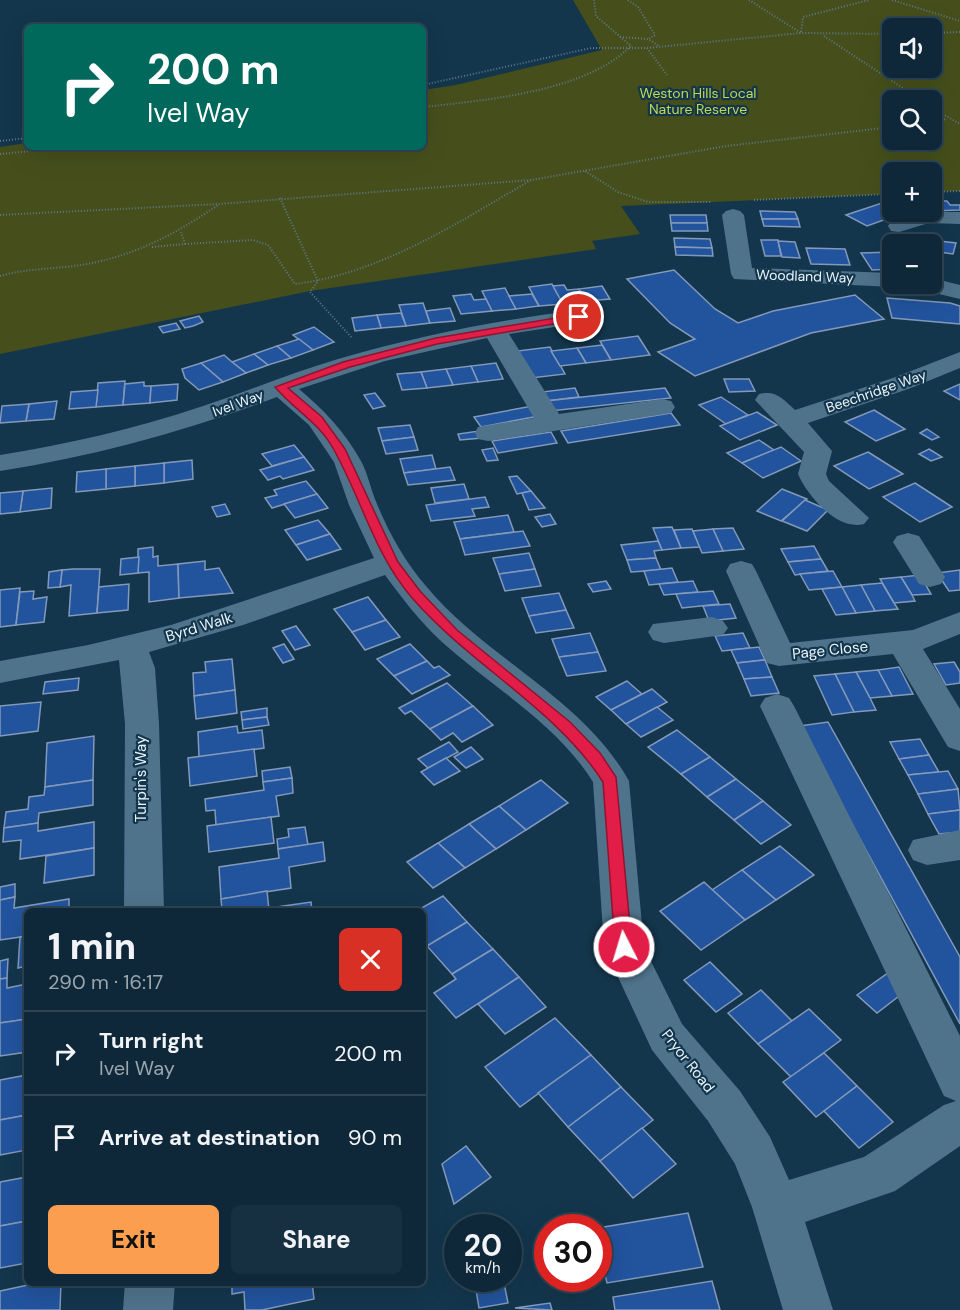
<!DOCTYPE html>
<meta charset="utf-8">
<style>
:root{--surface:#0e2839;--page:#173041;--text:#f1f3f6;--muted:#9ba6ae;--line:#2e4453;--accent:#fb9e50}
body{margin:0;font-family:"DM Sans",sans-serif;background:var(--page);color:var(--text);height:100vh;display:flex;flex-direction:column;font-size:22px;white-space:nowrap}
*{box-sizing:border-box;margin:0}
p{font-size:20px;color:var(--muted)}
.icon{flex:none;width:33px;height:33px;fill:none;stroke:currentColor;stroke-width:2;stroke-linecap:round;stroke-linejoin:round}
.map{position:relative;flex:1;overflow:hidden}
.side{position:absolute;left:24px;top:908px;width:402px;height:378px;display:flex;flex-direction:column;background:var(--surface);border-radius:9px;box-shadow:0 6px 24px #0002,0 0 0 2px var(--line)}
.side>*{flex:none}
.top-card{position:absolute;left:24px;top:24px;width:402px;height:126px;border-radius:9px;box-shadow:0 6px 24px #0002,0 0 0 2px var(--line);background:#00695c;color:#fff;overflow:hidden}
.buttons{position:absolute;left:882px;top:18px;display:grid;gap:12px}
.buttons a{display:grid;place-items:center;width:60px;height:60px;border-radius:9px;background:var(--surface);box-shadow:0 6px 24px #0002,0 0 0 2px var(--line);font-size:30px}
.speed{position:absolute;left:444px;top:1214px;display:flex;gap:12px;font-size:30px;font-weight:700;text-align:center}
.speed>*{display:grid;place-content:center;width:78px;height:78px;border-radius:50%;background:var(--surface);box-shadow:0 6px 24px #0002,0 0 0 2px var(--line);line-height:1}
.speed small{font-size:15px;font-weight:400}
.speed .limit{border:9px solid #d22;background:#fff;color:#111}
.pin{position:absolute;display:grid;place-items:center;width:51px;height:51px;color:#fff;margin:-26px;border:3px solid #fff;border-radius:50%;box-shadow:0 2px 6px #0007}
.me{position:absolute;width:66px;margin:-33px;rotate:355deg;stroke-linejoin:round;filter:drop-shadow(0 0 4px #0008)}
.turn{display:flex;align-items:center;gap:21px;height:126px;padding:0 24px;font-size:27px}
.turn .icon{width:78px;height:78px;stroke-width:2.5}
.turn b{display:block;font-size:42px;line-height:51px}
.round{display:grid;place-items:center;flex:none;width:63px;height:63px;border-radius:9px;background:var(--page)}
.summary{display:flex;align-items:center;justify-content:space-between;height:102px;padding:0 24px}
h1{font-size:36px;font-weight:800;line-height:45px}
.primary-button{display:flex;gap:12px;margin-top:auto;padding:12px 24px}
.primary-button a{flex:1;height:69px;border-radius:9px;background:var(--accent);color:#111;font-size:24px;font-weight:800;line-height:69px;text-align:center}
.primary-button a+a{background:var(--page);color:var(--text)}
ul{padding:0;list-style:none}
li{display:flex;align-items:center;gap:18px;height:84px;padding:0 24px;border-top:2px solid var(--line)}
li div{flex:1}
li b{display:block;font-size:22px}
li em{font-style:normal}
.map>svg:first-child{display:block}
.green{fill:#464f1c;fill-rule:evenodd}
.building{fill:#22539d;stroke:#8399ba;stroke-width:1.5}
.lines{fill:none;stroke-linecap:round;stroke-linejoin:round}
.path{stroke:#5e798a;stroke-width:2;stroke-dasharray:1 2;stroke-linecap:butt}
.minor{fill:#4f738b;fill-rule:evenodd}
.route{fill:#e11d48;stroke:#92132f;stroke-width:1.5}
.labels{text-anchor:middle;stroke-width:4.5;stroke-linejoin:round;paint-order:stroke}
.far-park-label{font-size:14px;fill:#c0d850;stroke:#13364c}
.far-street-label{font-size:14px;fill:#e9f5fd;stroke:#13364c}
.street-label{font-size:15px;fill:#e9f5fd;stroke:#13364c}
</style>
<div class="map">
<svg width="960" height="1310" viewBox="0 0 960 1310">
<rect width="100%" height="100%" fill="#13364c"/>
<path class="green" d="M573,0H960V191L932,192V172H892V194L621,206L640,234L592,241L596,249L310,291L0,354V147L27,143V147H423V90L456,85L602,50ZM892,28H932V68H892ZM932,100V140H892V100Z"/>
<g class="building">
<path d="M932,201H947L950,205H960V210L932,211Z"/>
<path d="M885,202L892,206V212H906L867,226L846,215Z"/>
<path d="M760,211L795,212L798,219H762Z"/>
<path d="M670,215H706L707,223H671Z"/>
<path d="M762,219H798L800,227L764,226Z"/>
<path d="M671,223H707L708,231H672Z"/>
<path d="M674,238L710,239L712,248L675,247Z"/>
<path d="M761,240H778L781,256H765Z"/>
<path d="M930,240L956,243L953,254L932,251Z"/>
<path d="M778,241L795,242L800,258L782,257Z"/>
<path d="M675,247L712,248L713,256L676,255Z"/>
<path d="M806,248L845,249L850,265L811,264Z"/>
<path d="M892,252V269L872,270L861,253Z"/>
<path d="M674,270L715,309L738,323L773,311L855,295L884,319L811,333L695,376L658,352L695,339L670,323L627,279Z"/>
<path d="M552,284L563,304L539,306L529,287Z"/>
<path d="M564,285L567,290L579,289L586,301L563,304L553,286Z"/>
<path d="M602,286L610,299L586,301L579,289Z"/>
<path d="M505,288L516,309L492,311L482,291Z"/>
<path d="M471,294L474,300L486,299L492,311L461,314L453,296Z"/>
<path d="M532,294L539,306L516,309L509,296Z"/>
<path d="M887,298L950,303L960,306V324L892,318Z"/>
<path d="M423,303L430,323L406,326L399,305Z"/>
<path d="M450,308L455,321L430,323L426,311Z"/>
<path d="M401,313L406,326L381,328L377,315Z"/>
<path d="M377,315L381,328L355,331L352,318Z"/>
<path d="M199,316L203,322L193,326L185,328L180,321Z"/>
<path d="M176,323L180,329L163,333L159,327Z"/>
<path d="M314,327L334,342L313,350L293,335Z"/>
<path d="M638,336L650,355L611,360L600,341Z"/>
<path d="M299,339L313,350L291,358L277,346Z"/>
<path d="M602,345L611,360L586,363L577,348Z"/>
<path d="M277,346L291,358L268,365L254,354Z"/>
<path d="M550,347L565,374L531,378L517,351Z"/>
<path d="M577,348L586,363L560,366L551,351Z"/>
<path d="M254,354L268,365L246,373L232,362Z"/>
<path d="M224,355L232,362L246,373L223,382L201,363Z"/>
<path d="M201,363L223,382L199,390L185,378L182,369Z"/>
<path d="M496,363L503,379L478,382L471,366Z"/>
<path d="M471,366L478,382L453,385L446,369Z"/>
<path d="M446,369L453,385L427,388L421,372Z"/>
<path d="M421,372L427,388L402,390L397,374Z"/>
<path d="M724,379H749L755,391L729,392Z"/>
<path d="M125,381L123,405L96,407L98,383Z"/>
<path d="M144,382V386H151L150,403L123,405L125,384Z"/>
<path d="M178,384L177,400L150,403L151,386Z"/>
<path d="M960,384V400L944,391Z"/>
<path d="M575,388L579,397L546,401L542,392Z"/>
<path d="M665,388L671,398L550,411L546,401Z"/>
<path d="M98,390L96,407L69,409L71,392Z"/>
<path d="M375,393L385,406L373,409L364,395Z"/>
<path d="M721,397L748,415L726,424L699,405Z"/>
<path d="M57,401L54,419L26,421L29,404Z"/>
<path d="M29,404L26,421L0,423L2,406Z"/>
<path d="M532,406L539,416L481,427L474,417Z"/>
<path d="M874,410L905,429L876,441L845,422Z"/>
<path d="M757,412L777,425L740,440L720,426Z"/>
<path d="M671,413L680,425L568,443L561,431Z"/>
<path d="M410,425L414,437L382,441L378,428Z"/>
<path d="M927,429L939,437L932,440L920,433Z"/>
<path d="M479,431L482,438L460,440L458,434Z"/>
<path d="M551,432L557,443L498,453L492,441Z"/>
<path d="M414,437L418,450L386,454L382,441Z"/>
<path d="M759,440L774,450L742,463L727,453Z"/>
<path d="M294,445L304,457L272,466L262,454Z"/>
<path d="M781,447L801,461L763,478L742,463Z"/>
<path d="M493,448L498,460L487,461L482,450Z"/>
<path d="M929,449L942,457L931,461L919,454Z"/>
<path d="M868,452L903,474L869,489L834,466Z"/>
<path d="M432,455L436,469L404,473L400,459Z"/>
<path d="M304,457L314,470L283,479L280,476L268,480L260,470Z"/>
<path d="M192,460L193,479L164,483V463Z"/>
<path d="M164,463V483L135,486V466Z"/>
<path d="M135,466V486L106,489V469Z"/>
<path d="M450,467L455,480L408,485L404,473Z"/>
<path d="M106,469V489L76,492L77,472Z"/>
<path d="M517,476L531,491L517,494L509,477Z"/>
<path d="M306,481L317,494L272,508L265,498L277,495L274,490Z"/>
<path d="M915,483L952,507L920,522L883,497Z"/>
<path d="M464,484L469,499L435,503L431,488Z"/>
<path d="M52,488L51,508L20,512L23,491Z"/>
<path d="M782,489L807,499L781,521L757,511Z"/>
<path d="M23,491L20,512L0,514V493Z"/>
<path d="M531,491L545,508L529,510L522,493Z"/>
<path d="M317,494L328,508L295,518L284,504Z"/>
<path d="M485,497L489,507L472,509L475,516L431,521L426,505Z"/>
<path d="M805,500L828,510L807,531L782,521Z"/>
<path d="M225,504L230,514L217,517L212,507Z"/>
<path d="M550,514L556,524L542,527L535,517Z"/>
<path d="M508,515L514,532L460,539L454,522Z"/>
<path d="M318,520L330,534L296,545L285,530Z"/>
<path d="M672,527L681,548L662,550L653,528Z"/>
<path d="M733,528L744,549L723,551L713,529Z"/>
<path d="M692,529L700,547L681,548L674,530Z"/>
<path d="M713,529L723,551L702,553L693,531Z"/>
<path d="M523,531L530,546L465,555L460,539Z"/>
<path d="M330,534L341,549L307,560L296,545Z"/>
<path d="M658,541L662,550L654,551L656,558L627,560L621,545Z"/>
<path d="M814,546L821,559L788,562L781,549Z"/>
<path d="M153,547V557L158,556V566L178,564L179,598L149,602V572L138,573V549Z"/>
<path d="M529,553L535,569L499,574L493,558Z"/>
<path d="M139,557L138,573L120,575L121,559Z"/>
<path d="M656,558L661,570L631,572L627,560Z"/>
<path d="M821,559L828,571L795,575L788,562Z"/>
<path d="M205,561V570L219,568L233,593L179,598L178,564Z"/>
<path d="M672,568L678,582L649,585L644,571Z"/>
<path d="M73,569H100L97,613L69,616L71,585L60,587L62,570Z"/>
<path d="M535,569L541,586L505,591L499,574Z"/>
<path d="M62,570L60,587L48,588L49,572Z"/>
<path d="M960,570V590L949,591L937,573Z"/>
<path d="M833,571L842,587L809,590L800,574Z"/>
<path d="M920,575L931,594L912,595L901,577Z"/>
<path d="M901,577L912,595L915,601L894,603L880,579Z"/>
<path d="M606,581L611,589L593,592L588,584Z"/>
<path d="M693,581L698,592L664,595L659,584Z"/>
<path d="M882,583L894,603L898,609L875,611L861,585Z"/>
<path d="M129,584L128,610L97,613L99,587Z"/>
<path d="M861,585L875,611L856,613L842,587Z"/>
<path d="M842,587L856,613L836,615L822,589Z"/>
<path d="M20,588L16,625L0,627V590Z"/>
<path d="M34,591L33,599L47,597L44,622L16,625L20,592Z"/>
<path d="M713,591L719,604L682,608L676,594Z"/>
<path d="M559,593L566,610L529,616L522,598Z"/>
<path d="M368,597L386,620L352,632L334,609Z"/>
<path d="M730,604L736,618L709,621L703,606Z"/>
<path d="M566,610L574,628L536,633L529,616Z"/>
<path d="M386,620L400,637L365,650L352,632Z"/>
<path d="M296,626L310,645L295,650L282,631Z"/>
<path d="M590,633L598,652L559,657L552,639Z"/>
<path d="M743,633L750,648L722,651L715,636Z"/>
<path d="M284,644L294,659L283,663L273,648Z"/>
<path d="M410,644L427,661L394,676L377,659Z"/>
<path d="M759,647L765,660L737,663L731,650Z"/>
<path d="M598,652L606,671L567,676L559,657Z"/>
<path d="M232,659L235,690L194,696L193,673L206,672L205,662Z"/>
<path d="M765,660L772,677L744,679L737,663Z"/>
<path d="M427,661L434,668L439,666L450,675L412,694L394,676Z"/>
<path d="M954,662L960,672V683L946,685L934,664Z"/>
<path d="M899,667L913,694L892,696L878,670Z"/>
<path d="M878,670L892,696L870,698L856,672Z"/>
<path d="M856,672L870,698L876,710L854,712L835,674Z"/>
<path d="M835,674L854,712L832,715L814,676Z"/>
<path d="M772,677L779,693L751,696L744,679Z"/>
<path d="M79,678L78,690L43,694L45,682Z"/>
<path d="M627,681L642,694L611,710L596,697Z"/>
<path d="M447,683L473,706L430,729L411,711L405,714L399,708Z"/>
<path d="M652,689L667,702L626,724L611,710Z"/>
<path d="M235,690L237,713L196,719L194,696Z"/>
<path d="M41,702L38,731L0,736V706Z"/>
<path d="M473,706L493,725L462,742L453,733L441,740L430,729Z"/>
<path d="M657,707L673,720L641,737L626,724Z"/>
<path d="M267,708V717L242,720L241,712Z"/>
<path d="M267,717L269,725L243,729L242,720Z"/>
<path d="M828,722L960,957V1024L799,726Z"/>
<path d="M237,726L238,733L262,730L264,748L199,757L198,732Z"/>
<path d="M677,730L710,757L681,774L648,747Z"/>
<path d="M94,736L93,780L45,787L47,743Z"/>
<path d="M920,739L929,755L899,759L890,742Z"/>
<path d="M449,742L458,752L428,768L418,759Z"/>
<path d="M471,747L483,759L466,768L454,757Z"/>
<path d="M254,749L257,776L190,786L188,758Z"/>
<path d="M929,755L939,772L908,775L899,759Z"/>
<path d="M710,757L736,779L707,797L681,774Z"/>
<path d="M446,758L460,771L434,785L421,772Z"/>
<path d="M290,767L292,778L263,782L262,771Z"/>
<path d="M948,771L958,789L918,794L908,775Z"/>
<path d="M292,778L293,793L276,796L279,816L216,825L215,810L206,811L205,799L264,790L263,782Z"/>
<path d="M736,779L763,801L734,820L707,797Z"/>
<path d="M93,780V805L39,813L38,823L4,828L6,812L28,809L29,797L44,795L45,787Z"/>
<path d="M541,780L568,803L526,830L499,806Z"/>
<path d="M958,789L960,810L928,814L918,794Z"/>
<path d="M763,801L791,825L761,844L734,820Z"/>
<path d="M499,806L526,830L496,849L469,824Z"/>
<path d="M960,810V832L939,834L928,814Z"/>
<path d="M271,817L274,843L209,852L207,826Z"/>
<path d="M94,822V848L20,859L21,840L3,842L4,828L38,823V831Z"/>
<path d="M469,824L496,849L465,868L438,843Z"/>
<path d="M305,827L308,845L278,849L277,839L289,837L288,829Z"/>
<path d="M323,842L325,861L289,867L291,888L221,899L219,867L279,858L278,849Z"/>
<path d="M438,843L465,868L433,888L407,862Z"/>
<path d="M780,846L814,875L776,900L742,870Z"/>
<path d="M94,848V875L44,883L46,856Z"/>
<path d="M742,870L776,900L745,920L712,890Z"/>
<path d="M704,882L745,920L701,950L660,911Z"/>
<path d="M15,884V897L0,900V887Z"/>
<path d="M267,891L269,910H222L221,899Z"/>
<path d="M443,896L467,922L427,946L423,941V910H418Z"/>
<path d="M15,897L14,908L69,899V910H27V936L0,940V900Z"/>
<path d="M311,902L312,910H277V907Z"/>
<path d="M467,922L493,949L452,974L427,946Z"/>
<path d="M27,936V966L18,968L20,937Z"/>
<path d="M493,949L519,977L456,1018L434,993L456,979L452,974Z"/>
<path d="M8,959L7,978L0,979V961Z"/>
<path d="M710,962L742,994L716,1012L684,980Z"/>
<path d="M888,973L899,996L877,1013L857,995Z"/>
<path d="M519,977L546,1007L505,1034L478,1004Z"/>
<path d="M7,978V988L27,984V1019L0,1023V979Z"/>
<path d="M761,990L792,1021L758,1044L728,1013Z"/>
<path d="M809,1009L841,1040L791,1077L758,1044Z"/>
<path d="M555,1018L591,1055L520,1107L485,1067Z"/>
<path d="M27,1019V1052L0,1056V1023Z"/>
<path d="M824,1053L857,1086L816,1117L783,1082Z"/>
<path d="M591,1055L621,1087L568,1127L538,1093Z"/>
<path d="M27,1075V1115L0,1120V1080Z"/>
<path d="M857,1086L893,1122L859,1148L824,1111Z"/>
<path d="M621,1087L653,1120L600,1161L568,1127Z"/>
<path d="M27,1115V1150L0,1155V1120Z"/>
<path d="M642,1128L676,1164L633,1198L600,1161Z"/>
<path d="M466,1146L491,1177L454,1204L442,1164Z"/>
<path d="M27,1177V1221L0,1226V1182Z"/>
<path d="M688,1213L703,1267L607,1283L598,1245V1228Z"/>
<path d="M27,1221V1263L0,1268V1226Z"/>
<path d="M474,1278H503L508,1303L479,1308Z"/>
<path d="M712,1281L720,1310H615L613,1297Z"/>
<path d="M42,1282H61L60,1310H0V1291Z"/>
<path d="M232,1282H312L314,1299L262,1310H245L244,1292L232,1294Z"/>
<path d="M550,1303L552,1310L515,1308Z"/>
</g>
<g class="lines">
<g class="path">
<path d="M628,0L638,7L655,35L648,39"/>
<path d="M749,0L801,33L803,17L869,0"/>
<path d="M892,0L960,21"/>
<path d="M932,33L960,32"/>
<path d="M824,36L921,100"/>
<path d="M620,37L648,39L659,46"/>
<path d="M647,48L667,75"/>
<path d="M423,85L591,48H647L801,33L892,34"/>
<path d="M423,107C486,100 585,92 631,46L596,16L594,0"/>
<path d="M932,108L960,124"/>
<path d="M932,121L947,119"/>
<path d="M0,141L27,138"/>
<path d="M0,154L74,147"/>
<path d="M585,171L618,192L648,202H711"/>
<path d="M932,192L960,191"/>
<path d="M280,198L318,281L310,292L352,338"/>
<path d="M754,200L892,194"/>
<path d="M0,215L219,204L531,180L726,146L892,127"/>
<path d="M185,244L253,240L268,245L295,284C382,273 457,223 531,180"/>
<path d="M152,247L185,244L181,232"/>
<path d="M0,276C24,269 49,269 74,266C128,259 173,236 218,205"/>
</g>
<g class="minor">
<path d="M733,209L740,211L744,215L752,268L892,273V284H901L892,287L734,279L731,274L722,215L726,211Z"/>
<path d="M925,212H960V224L929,223L899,232L891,231L888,226L891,221Z"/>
<path d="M932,278L960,285V299L918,289L915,284H932Z"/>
<path d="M579,310L587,312L591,317L587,322L509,334L559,414L662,399L671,401L675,407L671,413L488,441L478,439L475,433L478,427L534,418L487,338L385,361L299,389C324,410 345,432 361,461C368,474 371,490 377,504C389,533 405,562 426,586C486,659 582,697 629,781L644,947L682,1024L740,1091L770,1137L789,1180L864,1157L944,1105L956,1101L944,1096L760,706L765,698L777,694L789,698L794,706L960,1036V1146L895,1191L805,1222L833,1310H783L752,1207L735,1164L708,1121L652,1050L604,947L593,782C557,724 492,687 442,642C420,622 402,598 385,575L243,625L149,652L155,668L159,724L164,910H124L125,724L119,660L0,683V661L88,645L171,625L374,558L349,505L334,462L309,425L277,397C187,431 95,456 0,471V455C68,444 134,429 200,407C246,392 291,373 338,359C417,336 497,320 579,310Z"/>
<path d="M960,352V368L911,388L808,423L832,451L826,474L829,481L869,518L864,524C838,531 808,497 798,474L804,452L755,400L759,394C776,390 783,399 795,410L893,378Z"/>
<path d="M908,533L919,536L945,577L941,584L930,587L919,584L893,542L897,536Z"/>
<path d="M741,561L752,564L756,571L790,643L913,630L960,612V634L923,649L960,709V751L948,747L893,654L779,666L767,663L726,571L730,564Z"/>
<path d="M712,617L723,621L728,628L723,635L664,643L653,640L648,632L653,624Z"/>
<path d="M960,830V860L927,865L913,860L908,850L913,840Z"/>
<path d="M125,1282H175L173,1310H123Z"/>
</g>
</g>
<path class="route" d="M579,314L584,317L583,319L437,344L350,367L288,388L322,417L345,449L398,562L420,591L457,630L570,722L600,753L616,777L632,947L630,952H618L615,947L603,782C557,710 471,665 413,599C375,556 362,500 334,450C320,423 294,410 275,387L343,362L436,338Z"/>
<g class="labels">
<g class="far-park-label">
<text x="698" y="98">Weston Hills Local<tspan x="698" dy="16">Nature Reserve</tspan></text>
</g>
<g class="far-street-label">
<text transform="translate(805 276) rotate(2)" y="5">Woodland Way</text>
<text transform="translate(876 391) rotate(-19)" y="5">Beechridge Way</text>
<text transform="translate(238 403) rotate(-20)" y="5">Ivel Way</text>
</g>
<g class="street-label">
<text transform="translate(199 627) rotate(-17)" y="5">Byrd Walk</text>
<text transform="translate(830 650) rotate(-6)" y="5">Page Close</text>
<text transform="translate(141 779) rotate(-90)" y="5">Turpin's Way</text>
<text transform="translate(688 1061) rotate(52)" y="5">Pryor Road</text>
</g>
</g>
</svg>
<div class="buttons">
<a><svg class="icon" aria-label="sound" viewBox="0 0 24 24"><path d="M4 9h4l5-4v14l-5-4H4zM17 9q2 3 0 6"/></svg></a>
<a><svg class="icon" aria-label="search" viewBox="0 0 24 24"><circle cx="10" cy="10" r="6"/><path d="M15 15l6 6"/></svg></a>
<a>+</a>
<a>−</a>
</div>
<div class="speed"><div>20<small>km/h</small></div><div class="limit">30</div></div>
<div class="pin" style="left:579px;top:317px;background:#d93025"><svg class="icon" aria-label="arrive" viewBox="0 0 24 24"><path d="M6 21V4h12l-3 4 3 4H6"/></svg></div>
<svg class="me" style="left:624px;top:947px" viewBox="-20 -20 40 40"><circle r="17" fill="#e11d48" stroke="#fff" stroke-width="3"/><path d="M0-11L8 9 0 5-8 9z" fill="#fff"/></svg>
<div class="top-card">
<div class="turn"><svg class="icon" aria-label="right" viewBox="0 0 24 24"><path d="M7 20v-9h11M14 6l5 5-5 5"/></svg><div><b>200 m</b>Ivel Way</div></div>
</div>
<section class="side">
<div class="summary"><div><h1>1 min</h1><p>290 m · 16:17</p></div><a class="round" style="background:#d93025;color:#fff"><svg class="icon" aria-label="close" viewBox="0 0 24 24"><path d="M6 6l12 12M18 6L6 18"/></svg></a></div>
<ul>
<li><svg class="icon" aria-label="right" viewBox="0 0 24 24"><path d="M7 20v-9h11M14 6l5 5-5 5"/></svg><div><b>Turn right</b><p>Ivel Way</p></div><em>200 m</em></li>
<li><svg class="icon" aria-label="arrive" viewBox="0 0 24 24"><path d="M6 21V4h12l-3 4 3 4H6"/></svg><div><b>Arrive at destination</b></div><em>90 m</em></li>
</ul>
<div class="primary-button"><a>Exit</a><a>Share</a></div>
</section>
</div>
